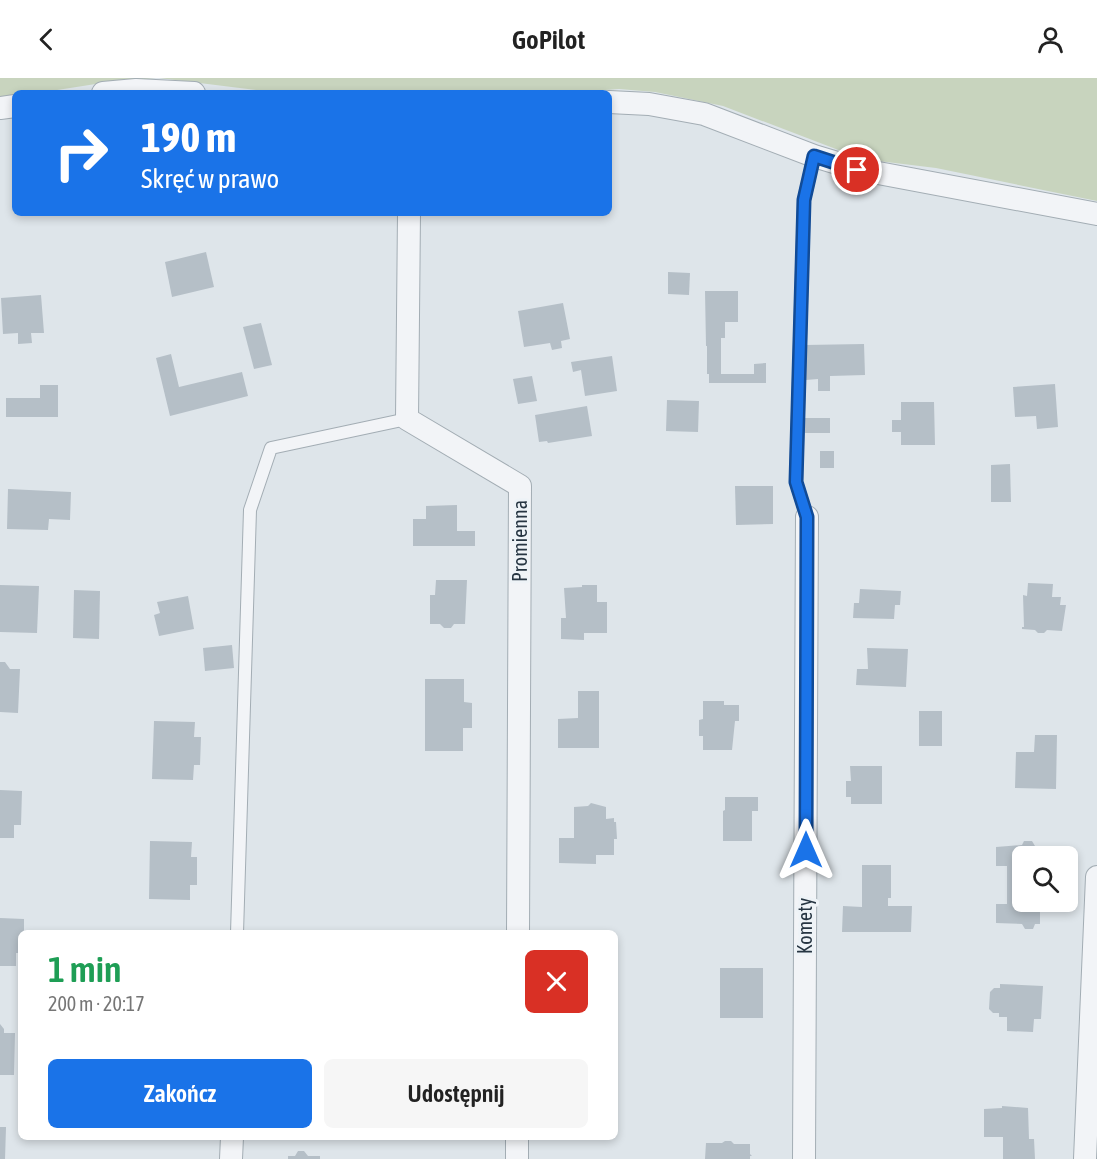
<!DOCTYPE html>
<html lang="pl">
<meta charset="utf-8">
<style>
:root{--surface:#fff;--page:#f6f6f6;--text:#222;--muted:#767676;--accent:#1a73e8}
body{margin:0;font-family:"Asap Condensed",sans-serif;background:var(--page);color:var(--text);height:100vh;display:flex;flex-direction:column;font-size:22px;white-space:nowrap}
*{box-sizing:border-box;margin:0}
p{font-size:20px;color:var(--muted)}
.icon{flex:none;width:33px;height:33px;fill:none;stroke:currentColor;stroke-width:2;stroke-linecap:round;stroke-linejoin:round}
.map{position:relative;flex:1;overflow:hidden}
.drawer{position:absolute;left:18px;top:852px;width:600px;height:210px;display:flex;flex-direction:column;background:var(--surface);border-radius:9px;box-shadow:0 3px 9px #0003}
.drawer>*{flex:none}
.banner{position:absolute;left:12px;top:12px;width:600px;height:126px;border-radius:9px;box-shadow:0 3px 9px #0003;background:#1a73e8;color:#fff;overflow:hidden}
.buttons{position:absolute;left:1012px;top:768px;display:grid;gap:12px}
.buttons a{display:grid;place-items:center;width:66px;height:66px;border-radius:9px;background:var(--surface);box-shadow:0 3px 9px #0003;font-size:30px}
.pin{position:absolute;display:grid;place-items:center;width:51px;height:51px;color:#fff;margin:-26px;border:3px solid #fff;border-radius:50%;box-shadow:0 2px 6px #0007}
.me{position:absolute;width:66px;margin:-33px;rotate:0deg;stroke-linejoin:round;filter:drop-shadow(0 0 4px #0008)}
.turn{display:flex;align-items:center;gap:21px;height:126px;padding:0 30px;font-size:27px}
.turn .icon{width:78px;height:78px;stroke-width:2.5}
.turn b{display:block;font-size:42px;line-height:51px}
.round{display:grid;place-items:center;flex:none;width:63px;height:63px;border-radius:9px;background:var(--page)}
.summary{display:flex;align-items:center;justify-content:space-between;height:102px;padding:0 30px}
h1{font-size:36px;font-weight:600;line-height:45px;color:#1e9e55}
.cta{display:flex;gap:12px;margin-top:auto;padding:12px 30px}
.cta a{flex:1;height:69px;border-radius:9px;background:var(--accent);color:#fff;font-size:24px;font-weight:600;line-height:69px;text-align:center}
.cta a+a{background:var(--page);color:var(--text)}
header{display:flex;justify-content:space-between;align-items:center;height:78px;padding:0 30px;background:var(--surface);font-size:27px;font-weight:600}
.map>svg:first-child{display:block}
.green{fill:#c8d4be}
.building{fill:#b5bfc7}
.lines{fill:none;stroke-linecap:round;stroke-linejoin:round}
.lane-casing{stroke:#a3adb4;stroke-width:14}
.street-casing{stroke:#a3adb4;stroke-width:24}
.lane{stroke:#f2f4f7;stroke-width:12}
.street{stroke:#f2f4f7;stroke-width:22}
.route-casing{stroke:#114b97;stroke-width:15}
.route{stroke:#1a73e8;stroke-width:10}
.labels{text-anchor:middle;stroke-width:6;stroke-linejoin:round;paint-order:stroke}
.street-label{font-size:20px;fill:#263542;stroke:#eef3f7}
</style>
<header><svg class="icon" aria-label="back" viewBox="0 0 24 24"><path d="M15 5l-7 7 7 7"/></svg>GoPilot<svg class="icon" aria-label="person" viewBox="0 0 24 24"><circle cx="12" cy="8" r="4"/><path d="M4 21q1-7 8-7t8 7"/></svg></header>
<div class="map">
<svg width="1097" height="1081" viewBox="0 0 1097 1081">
<rect width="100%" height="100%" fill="#dee5ea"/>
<g class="green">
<path d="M0,0H156L102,5L38,15H15V19L0,21Z"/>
<path d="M159,0H1097V123L936,90L862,81L723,28L655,14L619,11L565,15H281Z"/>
</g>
<g class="building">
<path d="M206,174L214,209L172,219L165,184Z"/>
<path d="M668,194L690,195L689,217L668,216Z"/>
<path d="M705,213H738V244H725V260H721V296H754V286L766,285V305H709V296H707V268H706Z"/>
<path d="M41,217L44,255H31L32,265L18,266V255L3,256L1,220Z"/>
<path d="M563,225L570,261L561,263L562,270L552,272L550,265L524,269L518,233Z"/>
<path d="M261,245L272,287L254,291L243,249Z"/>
<path d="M864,266L865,297L830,298V313H818V301L806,302L805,267Z"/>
<path d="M171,276L179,309L242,294L248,318L170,338L156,280Z"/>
<path d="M612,278L617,313L585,318L581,292L573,294L571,284Z"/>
<path d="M532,298L537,323L518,326L513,301Z"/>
<path d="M1055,306L1058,349L1037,351L1036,338L1015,339L1013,309Z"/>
<path d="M40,307H58V339H6V320H40Z"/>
<path d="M667,322L699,323L698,354L666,353Z"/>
<path d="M901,324H934L935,367H901V354H892V342H901Z"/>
<path d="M587,328L592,358L548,365L547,363L539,364L535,337Z"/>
<rect x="805" y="340" width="25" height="15"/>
<rect x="820" y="373" width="14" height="17"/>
<path d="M1010,386L1011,424H991V387Z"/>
<path d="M735,408H773V446L736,447Z"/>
<path d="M8,411L71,414L70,442L49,441L48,452L7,451Z"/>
<path d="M457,427V453H475V468H413V441H426V428Z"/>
<path d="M436,502H467L465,546H454L451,550H444L440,546H430V517H435Z"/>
<path d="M1028,505L1053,506L1052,519H1061L1060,527H1066L1062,553L1047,552L1044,555H1038L1035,552L1022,551V549H1024L1023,517L1027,518Z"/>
<path d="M0,507L39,508L37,555L0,554Z"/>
<path d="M582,507H597V524H607V555H584V562L561,561V540H566L564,510L582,509Z"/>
<path d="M860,511L901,513L900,527H895L894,541L853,540L854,525H859Z"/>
<path d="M74,512L100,513L99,561L73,560Z"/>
<path d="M188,518L194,551L159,558L154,537L160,535L157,524Z"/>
<path d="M232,567L234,590L205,593L203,570Z"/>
<path d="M867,570L908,571L906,609L856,607L857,591H868Z"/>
<path d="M0,584H5L10,591H20L18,635L0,634Z"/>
<path d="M425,601H464V624L472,625V650H463V673H425Z"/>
<path d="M578,613H599V670H558V641L578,640Z"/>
<path d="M703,623H724V627H739V643H735L732,672H703V658H699V642L703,641Z"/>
<rect x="919" y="633" width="23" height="35"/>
<path d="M154,643L195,644L194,659H201L200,687H194L193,702L152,701Z"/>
<path d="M1035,657H1057L1056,711L1015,710L1016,674H1034Z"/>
<path d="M850,688H882V726H851V719H846V703H851Z"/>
<path d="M0,712L22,713L21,747H14V760H0Z"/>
<path d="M725,719H758V733H752V763H723V733L725,732Z"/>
<path d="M591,725L606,729V741L614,740V744H616L617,761H614V777H596V786L559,785V760H574V729L588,728Z"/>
<path d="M150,763L192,764L191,779H197V807H190V822L149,821Z"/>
<path d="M1024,763H1032L1035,768H1039L1040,778H1023V824H1037V832H1040V846H1035L1033,851H1025L1022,846L996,845V826H1007V788H996V769L1022,767Z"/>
<path d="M862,787H891V820H888V828H912L911,854H842L843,828L862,829Z"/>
<path d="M0,840L24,841V855H21V875H16V888H0Z"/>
<rect x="720" y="890" width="43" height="50"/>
<path d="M1000,906L1043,908L1041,941H1034L1033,954L1007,953V939H999V935H993L989,931L990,914L994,910H1000Z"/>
<path d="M0,946L4,951V955H15L14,997H0Z"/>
<rect x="615" y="962" width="3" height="34"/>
<path d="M1002,1028L1028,1030L1029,1061H1034L1035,1081H1003V1059H984V1031L1002,1030Z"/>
<path d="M0,1049H6L5,1081H0Z"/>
<path d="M725,1063H731L734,1066H750V1076L752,1078H750V1081H705L706,1065H722Z"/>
<path d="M298,1073H304L308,1078H320V1081H288V1078H295Z"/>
</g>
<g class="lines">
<defs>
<g id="lane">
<path d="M807,439L796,404L804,122L814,78"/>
<path d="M237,855L250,432L271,370L407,341"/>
</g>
<g id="street">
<path d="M103,15L136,12L194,15"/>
<path d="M609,24L649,26L704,36L814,78L857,91L1097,136"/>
<path d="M0,30L15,28"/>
<path d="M409,135L407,341L520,408L518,855"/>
<path d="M231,1081L232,1059"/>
<path d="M517,1081V1059"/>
<path d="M804,1081L807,439"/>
<path d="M1085,1081L1097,799"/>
</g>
</defs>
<use href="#lane" class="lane-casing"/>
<use href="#street" class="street-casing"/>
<use href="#lane" class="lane"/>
<use href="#street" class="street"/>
</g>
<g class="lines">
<defs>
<path id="route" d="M806,772L807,439L796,404L804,122L814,78L857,92"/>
</defs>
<use href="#route" class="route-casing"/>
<use href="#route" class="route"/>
</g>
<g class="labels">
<g class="street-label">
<text transform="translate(520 463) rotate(-90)" y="7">Promienna</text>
<text transform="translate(805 848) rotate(-90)" y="7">Komety</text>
</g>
</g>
</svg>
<div class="buttons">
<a><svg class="icon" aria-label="search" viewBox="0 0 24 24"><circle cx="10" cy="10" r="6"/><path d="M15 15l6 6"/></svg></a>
</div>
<div class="pin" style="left:857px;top:92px;background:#d93025"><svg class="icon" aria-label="arrive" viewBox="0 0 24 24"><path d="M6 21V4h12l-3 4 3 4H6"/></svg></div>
<svg class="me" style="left:806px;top:772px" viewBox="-20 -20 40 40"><path d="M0-17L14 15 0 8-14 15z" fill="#1a73e8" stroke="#fff" stroke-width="4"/></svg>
<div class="banner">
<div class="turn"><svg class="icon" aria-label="right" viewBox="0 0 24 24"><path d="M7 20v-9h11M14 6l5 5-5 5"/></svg><div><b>190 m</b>Skręć w prawo</div></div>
</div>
<section class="drawer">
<div class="summary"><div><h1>1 min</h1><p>200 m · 20:17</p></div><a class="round" style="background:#d93025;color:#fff"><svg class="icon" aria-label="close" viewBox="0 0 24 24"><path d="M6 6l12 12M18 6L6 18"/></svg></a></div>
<div class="cta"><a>Zakończ</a><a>Udostępnij</a></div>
</section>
</div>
